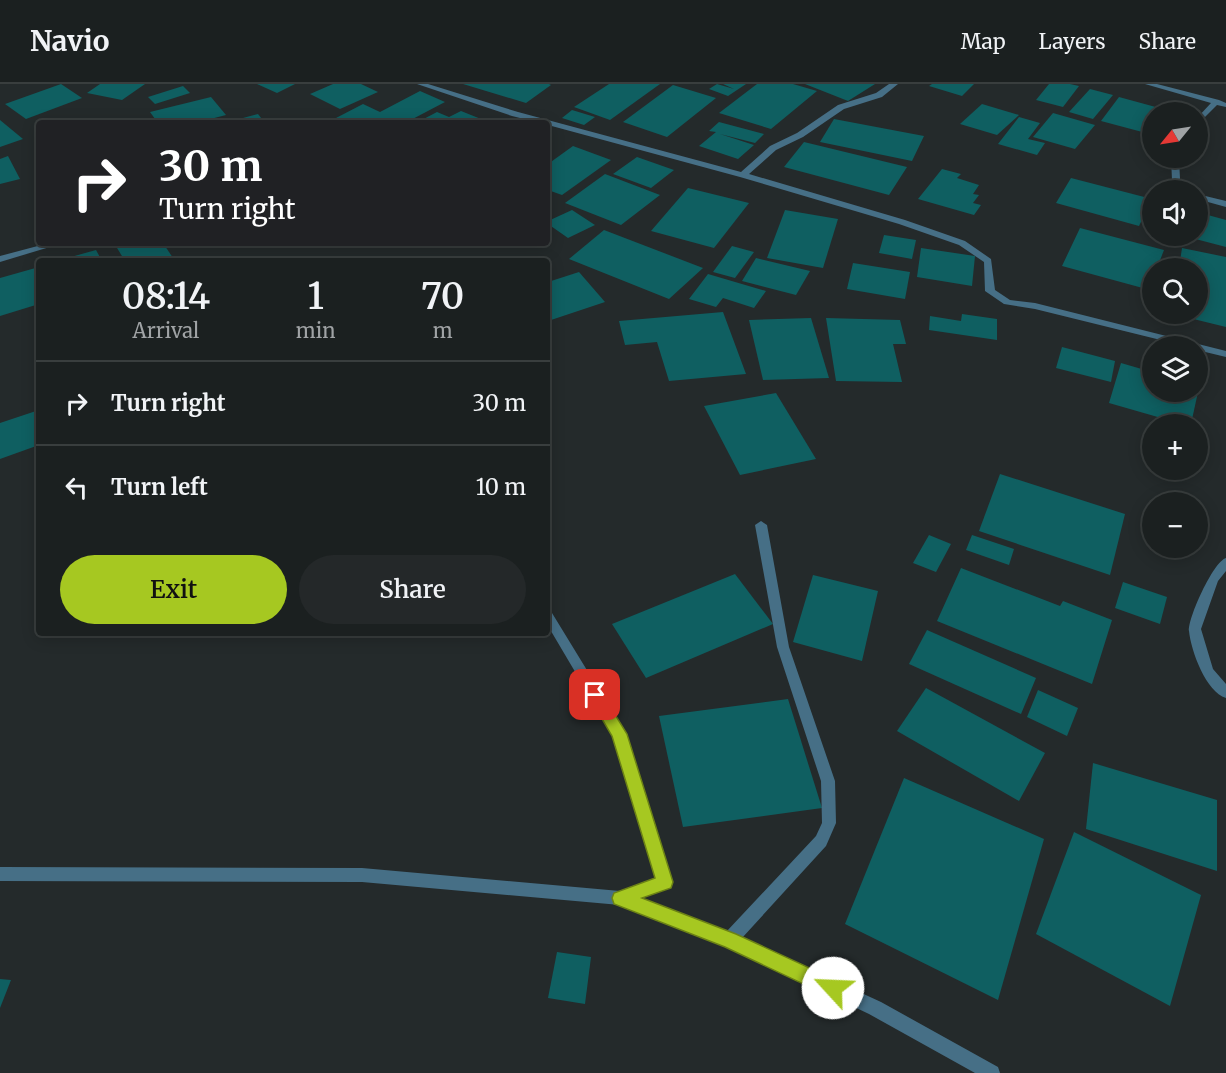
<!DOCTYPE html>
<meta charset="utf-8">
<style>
:root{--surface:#1b2020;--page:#242829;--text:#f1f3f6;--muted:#a0a3a5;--line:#393e3e;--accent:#a6c821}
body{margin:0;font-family:Merriweather,serif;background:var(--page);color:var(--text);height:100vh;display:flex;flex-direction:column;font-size:22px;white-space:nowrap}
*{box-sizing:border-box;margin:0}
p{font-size:20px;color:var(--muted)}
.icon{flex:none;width:33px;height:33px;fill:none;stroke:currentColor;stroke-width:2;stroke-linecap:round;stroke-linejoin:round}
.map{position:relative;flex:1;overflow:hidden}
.side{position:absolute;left:36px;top:174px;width:514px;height:378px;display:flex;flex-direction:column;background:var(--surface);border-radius:6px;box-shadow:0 3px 15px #0003,0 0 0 2px var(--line)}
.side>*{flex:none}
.banner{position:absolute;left:36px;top:36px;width:514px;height:126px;border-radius:6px;box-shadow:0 3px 15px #0003,0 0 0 2px var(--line);background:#202124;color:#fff;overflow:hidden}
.needle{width:39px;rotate:240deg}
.buttons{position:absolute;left:1142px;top:18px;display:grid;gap:12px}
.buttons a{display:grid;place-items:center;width:66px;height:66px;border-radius:50%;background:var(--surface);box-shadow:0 3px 15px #0003,0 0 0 2px var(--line);font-size:30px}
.pin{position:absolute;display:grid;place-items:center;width:51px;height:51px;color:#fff;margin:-26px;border-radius:12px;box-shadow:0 3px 9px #0006}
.me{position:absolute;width:66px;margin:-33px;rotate:295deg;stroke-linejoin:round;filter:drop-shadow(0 0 4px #0008)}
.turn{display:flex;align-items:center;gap:21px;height:126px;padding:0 24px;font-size:27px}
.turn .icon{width:78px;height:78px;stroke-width:2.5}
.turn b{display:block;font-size:42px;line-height:51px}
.eta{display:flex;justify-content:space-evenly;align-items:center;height:102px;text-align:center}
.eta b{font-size:36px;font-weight:600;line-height:42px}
.action{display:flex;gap:12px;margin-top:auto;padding:12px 24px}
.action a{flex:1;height:69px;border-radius:36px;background:var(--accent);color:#111;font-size:24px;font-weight:600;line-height:69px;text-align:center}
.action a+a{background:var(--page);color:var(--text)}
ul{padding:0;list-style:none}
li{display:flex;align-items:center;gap:18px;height:84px;padding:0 24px;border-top:2px solid var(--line)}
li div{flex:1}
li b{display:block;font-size:22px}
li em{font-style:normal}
header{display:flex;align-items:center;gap:36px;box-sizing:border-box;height:84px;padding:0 30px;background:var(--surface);border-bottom:2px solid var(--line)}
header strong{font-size:28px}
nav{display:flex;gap:33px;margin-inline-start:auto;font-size:21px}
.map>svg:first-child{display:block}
.building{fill:#0f5f61}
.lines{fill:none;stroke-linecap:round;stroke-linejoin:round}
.street{fill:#466f86;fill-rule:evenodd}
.route{fill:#a6c821;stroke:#6c8215;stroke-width:1.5}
</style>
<header>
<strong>Navio</strong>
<nav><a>Map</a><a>Layers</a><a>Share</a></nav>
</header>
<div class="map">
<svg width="1226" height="989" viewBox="0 0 1226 989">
<rect width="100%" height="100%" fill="#242a2b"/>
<g class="building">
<path d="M61,0L82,14L26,35L5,20Z"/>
<path d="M100,0H145L122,16L87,9Z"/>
<path d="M257,0H295L277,9Z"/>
<path d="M333,0H361L378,8L340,25L310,10Z"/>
<path d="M463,0H549L551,1L526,19Z"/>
<path d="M609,0H660L610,36L574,23Z"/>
<path d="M717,0L734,5L723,0H746L728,12L709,5Z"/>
<path d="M757,0H793L817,7L771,45L719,29Z"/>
<path d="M805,0H875L848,17Z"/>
<path d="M932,0H974L962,12L929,2Z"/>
<path d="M1049,0H1070L1079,2L1063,23L1036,16Z"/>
<path d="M673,1L716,14L667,53L623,38Z"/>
<path d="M183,2L190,9L155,20L148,13Z"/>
<path d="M1090,5L1113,11L1093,35L1069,28Z"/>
<path d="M420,7L445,18L405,39H348L336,34L363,20L380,28Z"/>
<path d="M211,13L226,31L195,39H158L150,28Z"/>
<path d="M1119,13L1163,25L1160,28H1152V41L1146,49L1101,37Z"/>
<path d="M982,20L1019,31L997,51L960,40Z"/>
<path d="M572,26L595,33L584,41L562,34Z"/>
<path d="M461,27L491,39H416L437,28L449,33Z"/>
<path d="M1053,29L1095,41L1075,65L1033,53Z"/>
<path d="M258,30L265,39H228V38Z"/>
<path d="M1019,33L1040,39L1028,55L1045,59L1037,71L998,60Z"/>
<path d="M834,35L924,52L912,77L820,58Z"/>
<path d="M0,36L23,55L0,63Z"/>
<path d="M719,38L764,50L755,59L720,50L754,61L738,75L699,62L716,48L709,47Z"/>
<path d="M804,58L907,83L889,111L784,83Z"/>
<path d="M573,62L611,76L562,111L548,106V80Z"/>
<path d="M8,72L20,95L0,100V75Z"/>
<path d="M637,73L674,86L651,104L613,90Z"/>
<path d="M942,85L961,90L957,94L979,101L973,110L979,111L973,119L981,121L974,131L918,115Z"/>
<path d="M605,90L660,111L621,141L565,119Z"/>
<path d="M1071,94L1152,115L1139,142L1056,119Z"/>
<path d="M688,104L749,119L714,164L651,147Z"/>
<path d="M572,126L595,141L568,154L548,140V137Z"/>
<path d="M785,126L838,135L823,184L767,174Z"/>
<path d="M1197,128L1226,136V163L1184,152H1197Z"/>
<path d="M1080,144L1164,166L1157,184H1152L1150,206L1062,182Z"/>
<path d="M604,146L703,184L669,215L569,175Z"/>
<path d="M884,151L916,156L912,175L879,169Z"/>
<path d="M114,159H163L175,177H125Z"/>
<path d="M732,162L754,168L735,194L713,188Z"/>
<path d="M921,164L975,172L972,202L917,193Z"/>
<path d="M1182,164L1226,173V243L1173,230H1197V184H1179Z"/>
<path d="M96,166L102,177H60V176Z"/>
<path d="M756,174L810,187L796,211L742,197Z"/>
<path d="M853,179L910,188L905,215L847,205Z"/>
<path d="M39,183V220L0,232V194Z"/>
<path d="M579,188L605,218L548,237V198Z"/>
<path d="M708,190L766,207L754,224L723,214L716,223L689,215Z"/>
<path d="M723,228L746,290L669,297L657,258L625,261L619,237Z"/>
<path d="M962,230L997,235V256L929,246L930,232L961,237Z"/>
<path d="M811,234L829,294L763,296L749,236Z"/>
<path d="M826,234L900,236L906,260H893L902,298L836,297Z"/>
<path d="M1062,263L1115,277L1111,298L1056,284Z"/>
<path d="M1121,279L1152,288V308H1198L1191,340H1182L1109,319Z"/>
<path d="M776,309L816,375L740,391L704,322Z"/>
<path d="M39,326V361L0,375V339Z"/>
<path d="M1000,390L1125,430L1110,491L979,447Z"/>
<path d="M929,451L951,460L936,488L913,479Z"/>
<path d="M972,451L1014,465L1009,481L966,466Z"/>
<path d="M961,484L1060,522L1063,517L1112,536L1092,600L937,537Z"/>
<path d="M735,490L773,540L646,594L612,540Z"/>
<path d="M813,491L878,507L862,577L793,558Z"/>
<path d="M1123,498L1167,513L1160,540L1115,524Z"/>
<path d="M927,546L1036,594L1021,630L909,580Z"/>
<path d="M926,604L1045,669L1019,717L897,647Z"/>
<path d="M1038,606L1078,624L1067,652L1027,633Z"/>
<path d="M788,615L822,724L683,743L659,632Z"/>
<path d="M1093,679L1217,716V787L1086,745Z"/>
<path d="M904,694L1044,755L998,916L845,840Z"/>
<path d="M1074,748L1201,811L1170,922L1036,850Z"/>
<path d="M557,868L591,873L585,920L548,914Z"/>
<path d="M0,895L11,896L0,924Z"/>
</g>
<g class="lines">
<g class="street">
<path d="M417,0H428L518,28L741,88L770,62L797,49L838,21L876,9L889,0H898L882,13L844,25L803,53L776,66L749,90L905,136L965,157L991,175L995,206L1010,216L1035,219L1226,267V273L1197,266V262H1185L1035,225L1004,220L985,207L984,178L959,161L899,140L740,93L548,41V39H540L512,32Z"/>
<path d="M1145,0H1157L1219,16L1226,19V23L1217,21L1197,41V34L1211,19Z"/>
<path d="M1171,74H1179L1180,95L1191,106H1183L1172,96Z"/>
<path d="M1197,110L1226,117V123L1197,115Z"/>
<path d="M49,159H63L0,178V172Z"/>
<path d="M761,437L767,441L789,563L835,697L836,739L826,762L742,854L881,918L998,983L1000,989H975L869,930L726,862L620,821L362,798L0,797V783L362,784L620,807L655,794L613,652L548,542V527L552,529L626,650L671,798L669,803L639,814L727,847L816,752L822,739L821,697L777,563L755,441Z"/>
<path d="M1226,474V487L1218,497L1201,545L1213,585L1226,600V614C1206,608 1191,567 1189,547C1188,534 1213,478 1226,474Z"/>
</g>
</g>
<path class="route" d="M595,604L600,606L627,650L673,798L671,804L642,814L736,850L840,898L842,904L840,911L833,914L725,863L614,820L612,814L614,809L655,794L612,652L588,611L590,606Z"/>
</svg>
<div class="buttons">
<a><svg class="needle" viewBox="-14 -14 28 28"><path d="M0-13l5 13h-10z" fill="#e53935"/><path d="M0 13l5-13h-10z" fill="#a0a3a5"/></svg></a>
<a><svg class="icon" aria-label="sound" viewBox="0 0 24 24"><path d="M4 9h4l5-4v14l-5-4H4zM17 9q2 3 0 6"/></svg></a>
<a><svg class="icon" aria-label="search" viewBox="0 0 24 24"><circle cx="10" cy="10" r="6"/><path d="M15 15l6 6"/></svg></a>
<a><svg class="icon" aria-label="layers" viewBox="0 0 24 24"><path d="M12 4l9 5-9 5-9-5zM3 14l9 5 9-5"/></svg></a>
<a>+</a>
<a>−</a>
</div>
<div class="pin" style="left:595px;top:611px;background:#d93025"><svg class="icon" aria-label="arrive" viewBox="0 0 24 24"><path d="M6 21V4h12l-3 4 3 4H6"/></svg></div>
<svg class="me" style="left:833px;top:904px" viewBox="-20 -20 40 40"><circle r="19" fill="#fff"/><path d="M0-13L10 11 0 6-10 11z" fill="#a6c821"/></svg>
<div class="banner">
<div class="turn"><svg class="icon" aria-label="right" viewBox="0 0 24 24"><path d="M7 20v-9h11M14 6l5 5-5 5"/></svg><div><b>30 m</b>Turn right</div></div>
</div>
<section class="side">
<div class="eta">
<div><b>08:14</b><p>Arrival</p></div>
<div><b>1</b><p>min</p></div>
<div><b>70</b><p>m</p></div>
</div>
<ul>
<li><svg class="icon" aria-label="right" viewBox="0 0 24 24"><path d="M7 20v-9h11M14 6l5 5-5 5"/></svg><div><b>Turn right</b></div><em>30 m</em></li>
<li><svg class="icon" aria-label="left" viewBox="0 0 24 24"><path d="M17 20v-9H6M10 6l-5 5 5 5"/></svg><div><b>Turn left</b></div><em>10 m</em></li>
</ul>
<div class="action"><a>Exit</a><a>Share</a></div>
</section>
</div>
